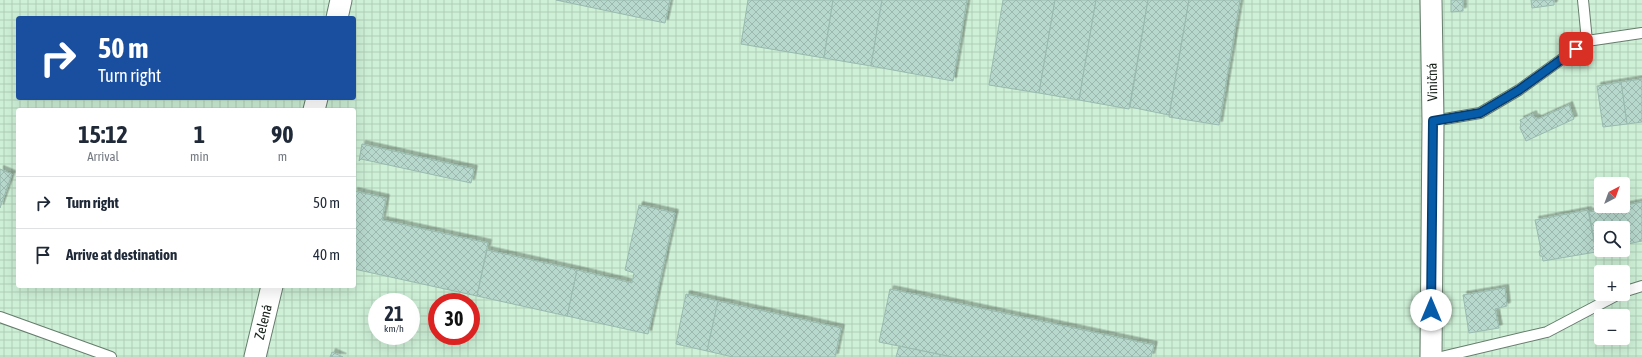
<!DOCTYPE html>
<meta charset="utf-8">
<style>
:root{--surface:#fff;--page:#f6f6f7;--text:#1f2937;--muted:#747a83;--line:#e0e1e3}
body{margin:0;font-family:"Asap Condensed",sans-serif;background:var(--page);color:var(--text);height:100vh;display:flex;flex-direction:column;font-size:15px;white-space:nowrap}
*{box-sizing:border-box;margin:0}
p{font-size:13px;color:var(--muted)}
.icon{flex:none;width:22px;height:22px;fill:none;stroke:currentColor;stroke-width:2;stroke-linecap:round;stroke-linejoin:round}
.map{position:relative;flex:1;overflow:hidden}
.panel{position:absolute;left:16px;top:108px;width:340px;height:180px;display:flex;flex-direction:column;background:var(--surface);border-radius:4px;box-shadow:0 4px 16px #0002}
.panel>*{flex:none}
.banner{position:absolute;left:16px;top:16px;width:340px;height:84px;border-radius:4px;box-shadow:0 4px 16px #0002;background:#1a4fa0;color:#fff;overflow:hidden}
.needle{width:26px;rotate:41deg}
.fabs{position:absolute;left:1594px;top:177px;display:grid;gap:8px}
.fabs a{display:grid;place-items:center;width:36px;height:36px;border-radius:4px;background:var(--surface);box-shadow:0 4px 16px #0002;font-size:20px}
.speed{position:absolute;left:368px;top:293px;display:flex;gap:8px;font-size:20px;font-weight:700;text-align:center}
.speed>*{display:grid;place-content:center;width:52px;height:52px;border-radius:50%;background:var(--surface);box-shadow:0 4px 16px #0002;line-height:1}
.speed small{font-size:10px;font-weight:400}
.speed .limit{border:6px solid #d22;background:#fff;color:#111}
.pin{position:absolute;display:grid;place-items:center;width:34px;height:34px;color:#fff;margin:-17px;border-radius:8px;box-shadow:0 2px 6px #0006}
.me{position:absolute;width:44px;margin:-22px;rotate:0deg;stroke-linejoin:round;filter:drop-shadow(0 0 3px #0008)}
.turn{display:flex;align-items:center;gap:14px;height:84px;padding:0 16px;font-size:18px}
.turn .icon{width:52px;height:52px;stroke-width:2.5}
.turn b{display:block;font-size:28px;line-height:34px}
.eta{display:flex;justify-content:space-evenly;align-items:center;height:68px;text-align:center}
.eta b{font-size:24px;font-weight:700;line-height:28px}
ul{padding:0;list-style:none}
li{display:flex;align-items:center;gap:12px;height:52px;padding:0 16px;border-top:1px solid var(--line)}
li div{flex:1}
li b{display:block;font-size:15px}
li em{font-style:normal}
.map>svg:first-child{display:block}
.industrial{fill:url(#industrial-grid);fill-rule:evenodd}
.building{fill:url(#building-cross-hatch);stroke:#99baaf;filter:url(#shadow)}
.lines{fill:none;stroke-linecap:round;stroke-linejoin:round}
.lane-casing{stroke:#657d6c;stroke-width:12}
.street-casing{stroke:#657d6c;stroke-width:23}
.lane{stroke:#fff;stroke-width:10}
.street{stroke:#fff;stroke-width:21}
.route-casing{stroke:#053c6e;stroke-width:10}
.route{stroke:#075caa;stroke-width:7}
.labels{text-anchor:middle;stroke-width:4;stroke-linejoin:round;paint-order:stroke}
.street-label{font-size:14px;fill:#19231c;stroke:#fff}
</style>
<div class="map">
<svg width="1642" height="357" viewBox="0 0 1642 357">
<defs>
<pattern id="industrial-grid" width="8" height="8" patternUnits="userSpaceOnUse"><rect width="8" height="8" fill="#cef0d7"/><path d="M0 4h8M4 0v8" fill="none" stroke="#b0ceb8"/></pattern>
<pattern id="building-cross-hatch" width="8" height="8" patternUnits="userSpaceOnUse"><rect width="8" height="8" fill="#b7d8cd"/><path d="M0 0l8 8M0 8l8-8" fill="none" stroke="#9db9af"/></pattern>
<filter id="shadow"><feDropShadow dx="3.5" dy="-3.5" stdDeviation="0" flood-color="#0004"/></filter>
</defs>
<rect width="100%" height="100%" fill="#dffbe6"/>
<path class="industrial" d="M0,0H1642V357H0ZM18,18H354V98H18ZM18,110H354V286H18ZM1601,184H1623V206H1601ZM1601,228H1623V250H1601ZM1601,272H1623V294H1601ZM377,302H411V336H377ZM437,302H471V336H437ZM1601,316H1623V338H1601Z"/>
<g class="building">
<path d="M556,0H670L665,23Z"/>
<path d="M748,0H833L824,58L741,44Z"/>
<path d="M833,0H882L871,66L824,58Z"/>
<path d="M882,0H967L953,81L871,66Z"/>
<path d="M1003,0H1055L1039,93L989,85Z"/>
<path d="M1055,0H1096L1079,100L1039,93Z"/>
<path d="M1096,0H1148L1129,109L1079,100Z"/>
<path d="M1148,0H1189L1169,115L1130,107Z"/>
<path d="M1189,0H1240L1219,125L1169,117Z"/>
<path d="M1451,0H1463V11L1451,12Z"/>
<path d="M1531,0H1554V5L1532,8Z"/>
<path d="M1642,79V122L1627,124L1621,82Z"/>
<path d="M1621,82L1627,124L1603,127L1597,86Z"/>
<path d="M1569,105L1574,119L1526,141L1520,128L1521,123L1520,120L1533,114L1534,117L1538,119Z"/>
<path d="M362,144L474,169L471,183L361,159L359,161Z"/>
<path d="M0,169L12,174L0,208Z"/>
<path d="M354,191L386,198L382,220L488,243L477,296L354,269Z"/>
<path d="M1642,202V241L1623,245V228H1601V249L1596,250L1589,212Z"/>
<path d="M639,205L675,213L648,334L567,316L577,270L632,283L634,273L625,270Z"/>
<path d="M1588,210L1596,252L1543,261L1542,256H1540L1539,251L1541,250L1535,220Z"/>
<path d="M487,250L577,270L567,316L477,296Z"/>
<path d="M1505,288L1507,306L1495,309L1499,328L1469,333L1463,295Z"/>
<path d="M890,289L1154,345L1151,357H952L879,342Z"/>
<path d="M686,294L718,301L707,351L676,344Z"/>
<path d="M718,301L841,328L835,357H733L707,351Z"/>
<path d="M899,346L952,357H896Z"/>
<path d="M332,352L343,357H330Z"/>
</g>
<g class="lines">
<defs>
<g id="lane">
<path d="M1587,41L1642,33"/>
<path d="M1433,121L1480,113L1519,90L1587,41L1583,0"/>
<path d="M1623,292L1642,286"/>
<path d="M0,317L111,357"/>
<path d="M1441,357L1547,332L1619,294"/>
</g>
<g id="street">
<path d="M1431,0L1433,121L1431,357"/>
<path d="M337,18L341,0"/>
<path d="M314,110L317,98"/>
<path d="M255,357L272,286"/>
</g>
</defs>
<use href="#lane" class="lane-casing"/>
<use href="#street" class="street-casing"/>
<use href="#lane" class="lane"/>
<use href="#street" class="street"/>
</g>
<g class="lines">
<defs>
<path id="route" d="M1431,310L1433,121L1480,113L1519,90L1576,49"/>
</defs>
<use href="#route" class="route-casing"/>
<use href="#route" class="route"/>
</g>
<g class="labels">
<g class="street-label">
<text transform="translate(1432 82) rotate(-91)" y="5">Viničná</text>
<text transform="translate(263 322) rotate(-76)" y="5">Zelená</text>
</g>
</g>
</svg>
<div class="fabs">
<a><svg class="needle" viewBox="-14 -14 28 28"><path d="M0-13l5 13h-10z" fill="#e53935"/><path d="M0 13l5-13h-10z" fill="#747a83"/></svg></a>
<a><svg class="icon" aria-label="search" viewBox="0 0 24 24"><circle cx="10" cy="10" r="6"/><path d="M15 15l6 6"/></svg></a>
<a>+</a>
<a>−</a>
</div>
<div class="speed"><div>21<small>km/h</small></div><div class="limit">30</div></div>
<div class="pin" style="left:1576px;top:49px;background:#d93025"><svg class="icon" aria-label="arrive" viewBox="0 0 24 24"><path d="M6 21V4h12l-3 4 3 4H6"/></svg></div>
<svg class="me" style="left:1431px;top:310px" viewBox="-20 -20 40 40"><circle r="19" fill="#fff"/><path d="M0-13L10 11 0 6-10 11z" fill="#075caa"/></svg>
<div class="banner">
<div class="turn"><svg class="icon" aria-label="right" viewBox="0 0 24 24"><path d="M7 20v-9h11M14 6l5 5-5 5"/></svg><div><b>50 m</b>Turn right</div></div>
</div>
<section class="panel">
<div class="eta">
<div><b>15:12</b><p>Arrival</p></div>
<div><b>1</b><p>min</p></div>
<div><b>90</b><p>m</p></div>
</div>
<ul>
<li><svg class="icon" aria-label="right" viewBox="0 0 24 24"><path d="M7 20v-9h11M14 6l5 5-5 5"/></svg><div><b>Turn right</b></div><em>50 m</em></li>
<li><svg class="icon" aria-label="arrive" viewBox="0 0 24 24"><path d="M6 21V4h12l-3 4 3 4H6"/></svg><div><b>Arrive at destination</b></div><em>40 m</em></li>
</ul>
</section>
</div>
